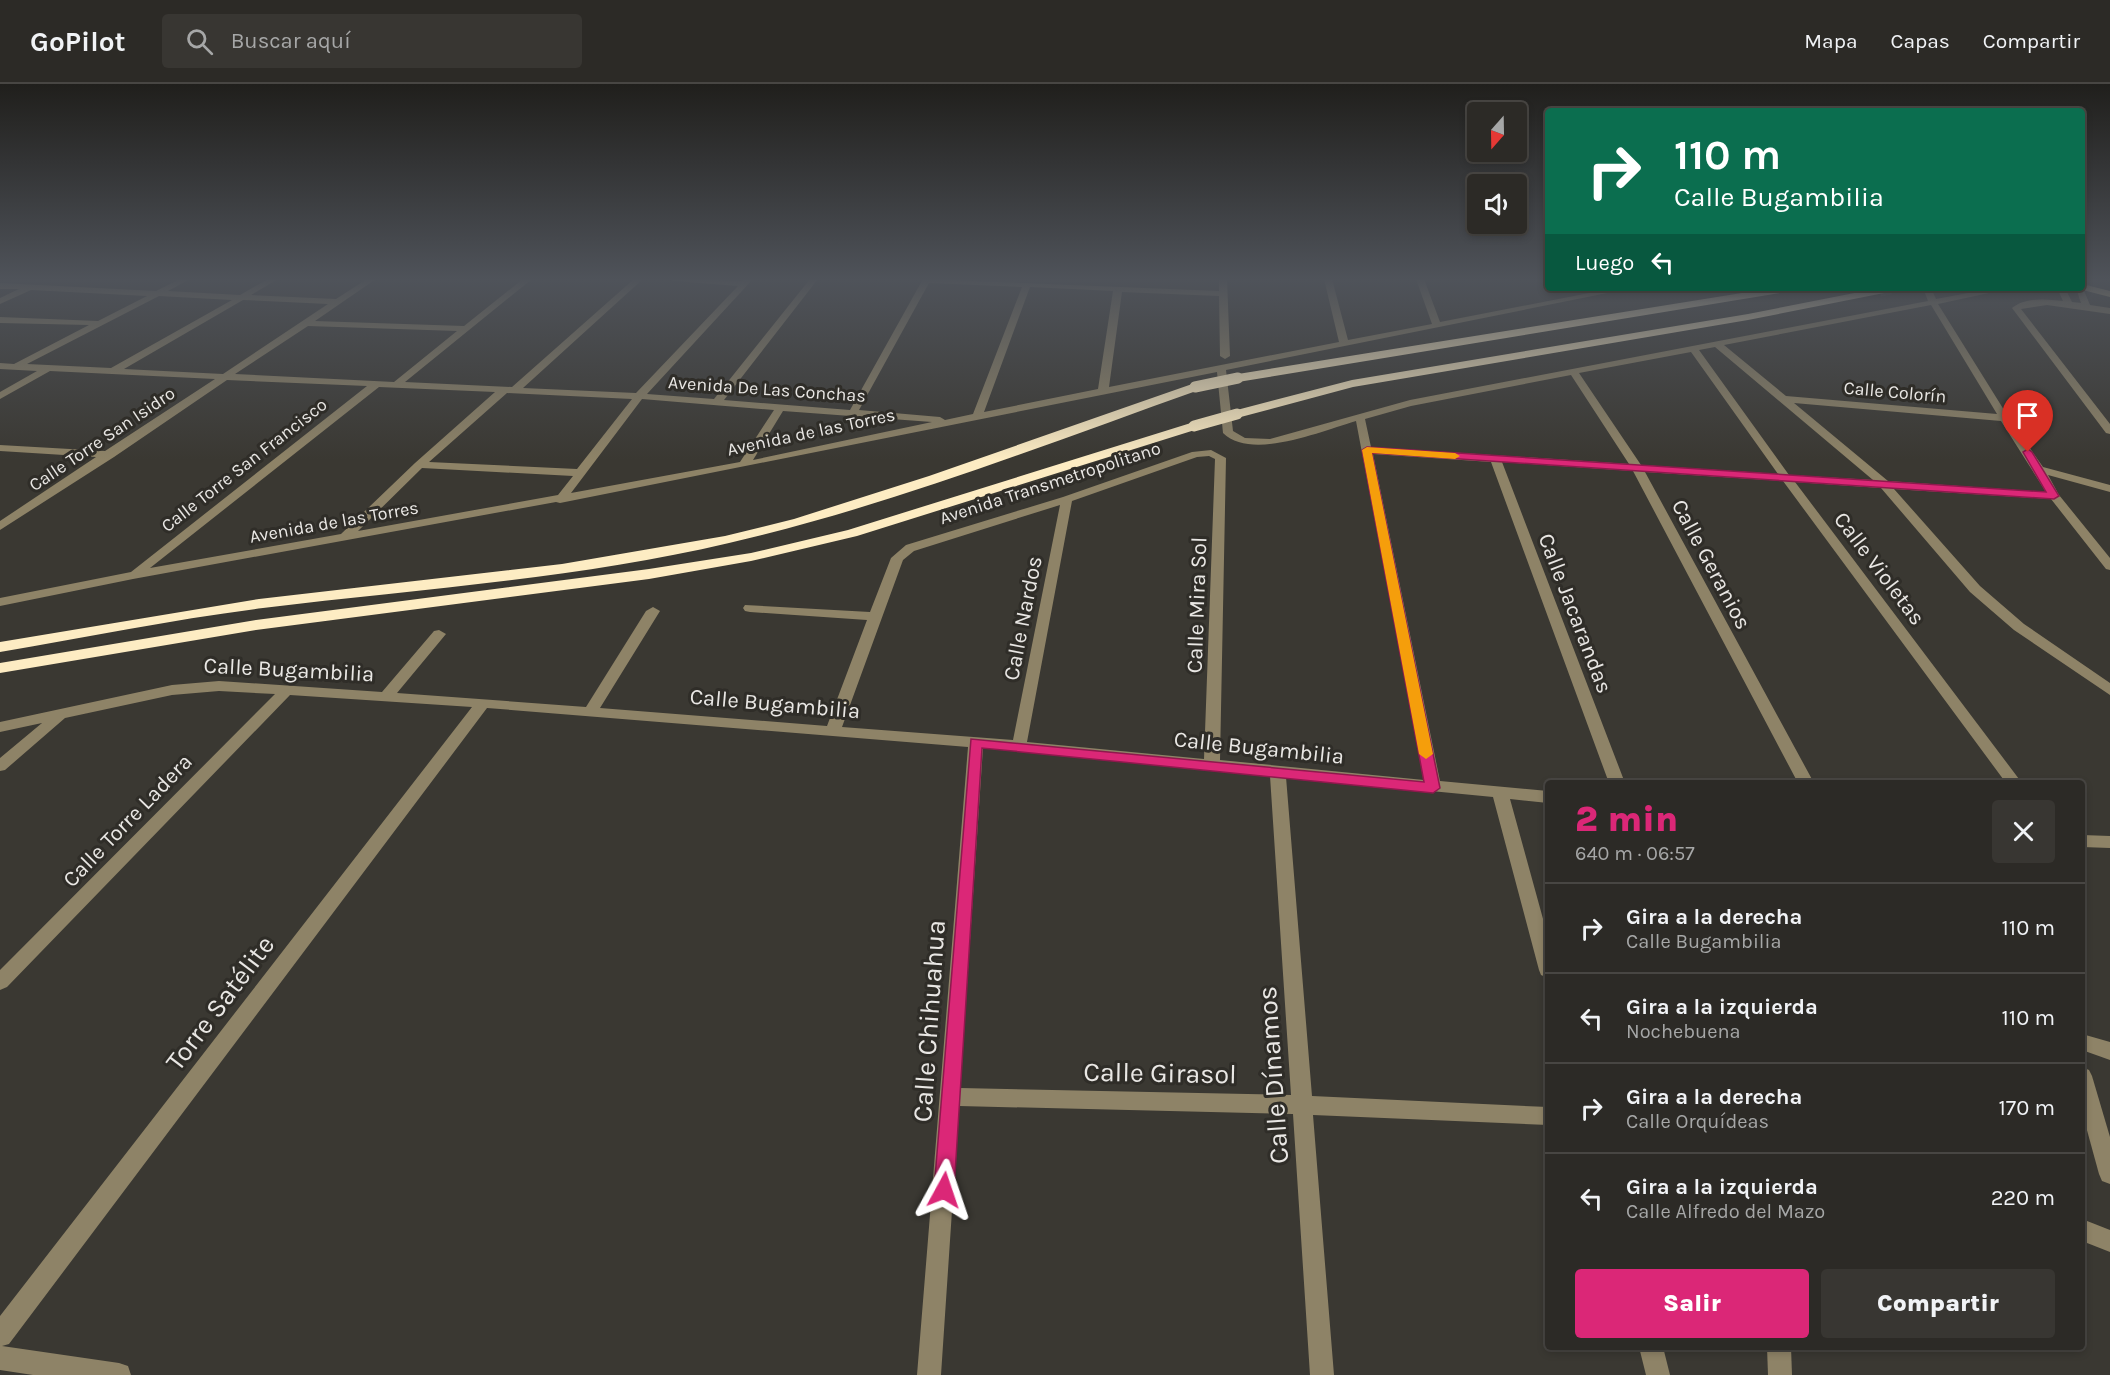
<!DOCTYPE html>
<html lang="es">
<meta charset="utf-8">
<style>
:root{--surface:#2c2a26;--page:#383632;--text:#f1f3f6;--muted:#a6a7a7;--line:#484643;--accent:#db2777}
body{margin:0;font-family:Karla,sans-serif;background:var(--page);color:var(--text);height:100vh;display:flex;flex-direction:column;font-size:22px;white-space:nowrap}
*{box-sizing:border-box;margin:0}
p{font-size:20px;color:var(--muted)}
.icon{flex:none;width:33px;height:33px;fill:none;stroke:currentColor;stroke-width:2;stroke-linecap:round;stroke-linejoin:round}
.map{position:relative;flex:1;overflow:hidden}
.panel{position:absolute;left:1545px;top:696px;width:540px;height:570px;display:flex;flex-direction:column;background:var(--surface);border-radius:6px;box-shadow:0 3px 9px #0003,0 0 0 2px var(--line)}
.panel>*{flex:none}
.top-card{position:absolute;left:1545px;top:24px;width:540px;height:183px;border-radius:6px;box-shadow:0 3px 9px #0003,0 0 0 2px var(--line);background:#0b6e4f;color:#fff;overflow:hidden}
.needle{width:39px;rotate:200deg}
.fabs{position:absolute;left:1467px;top:18px;display:grid;gap:12px}
.fabs a{display:grid;place-items:center;width:60px;height:60px;border-radius:6px;background:var(--surface);box-shadow:0 3px 9px #0003,0 0 0 2px var(--line);font-size:30px}
.pin{position:absolute;display:grid;place-items:center;width:51px;height:51px;color:#fff;margin:-62px -26px;border-radius:50% 50% 50% 0;rotate:-45deg;box-shadow:0 0 6px #0007}
.pin .icon{rotate:45deg}
.me{position:absolute;width:66px;margin:-33px;rotate:5deg;stroke-linejoin:round;filter:drop-shadow(0 0 4px #0008)}
.turn{display:flex;align-items:center;gap:21px;height:126px;padding:0 30px;font-size:27px}
.turn .icon{width:78px;height:78px;stroke-width:2.5}
.turn b{display:block;font-size:42px;line-height:51px}
.then{display:flex;align-items:center;height:57px;padding:0 30px;background:#0003;gap:12px;font-size:22px}
.round{display:grid;place-items:center;flex:none;width:63px;height:63px;border-radius:6px;background:var(--page)}
.head{display:flex;align-items:center;justify-content:space-between;height:102px;padding:0 30px}
h1{font-size:36px;font-weight:800;line-height:45px;color:var(--accent)}
.primary-button{display:flex;gap:12px;margin-top:auto;padding:12px 30px}
.primary-button a{flex:1;height:69px;border-radius:6px;background:var(--accent);color:#fff;font-size:24px;font-weight:800;line-height:69px;text-align:center}
.primary-button a+a{background:var(--page);color:var(--text)}
ul{padding:0;list-style:none}
li{display:flex;align-items:center;gap:18px;height:90px;padding:0 30px;border-top:2px solid var(--line)}
li div{flex:1}
li b{display:block;font-size:22px}
li em{font-style:normal}
header{display:flex;align-items:center;gap:36px;box-sizing:border-box;height:84px;padding:0 30px;background:var(--surface);border-bottom:2px solid var(--line)}
header strong{font-size:28px}
nav{display:flex;gap:33px;margin-inline-start:auto;font-size:21px}
.search{width:420px;height:54px;background:var(--page);display:flex;align-items:center;gap:15px;box-sizing:border-box;padding:0 21px;border-radius:6px;color:var(--muted);font-size:22px}
.map>svg:first-child{display:block}
.lines{fill:none;stroke-linecap:round;stroke-linejoin:round}
.highway-tunnel{stroke:#54524d;stroke-width:11;stroke-dasharray:11 6;stroke-linecap:butt}
.minor{fill:#8e8367;fill-rule:evenodd}
.major{fill:#e5cd92;fill-rule:evenodd}
.highway{fill:#fdecc3;fill-rule:evenodd}
.highway-bridge{stroke:#fdecc3;stroke-width:11}
.route{fill:#db2777;stroke:#8e194d;stroke-width:1.5}
.slow{fill:#f59e0b}
.labels{text-anchor:middle;stroke-width:6;stroke-linejoin:round;paint-order:stroke}
.far-street-label{font-size:18px;fill:#e9e7e4;stroke:#2f2d28}
.street-label{font-size:22px;fill:#e9e7e4;stroke:#2f2d28}
.near-street-label{font-size:27px;fill:#e9e7e4;stroke:#2f2d28}
</style>
<header>
<strong>GoPilot</strong>
<div class="search"><svg class="icon" aria-label="search" viewBox="0 0 24 24"><circle cx="10" cy="10" r="6"/><path d="M15 15l6 6"/></svg>Buscar aquí</div>
<nav><a>Mapa</a><a>Capas</a><a>Compartir</a></nav>
</header>
<div class="map">
<svg width="2110" height="1291" viewBox="0 0 2110 1291">
<rect width="100%" height="100%" fill="#3a3832"/>
<g class="lines">
<path class="highway-tunnel" d="M1880,207L1895,204"/>
<g class="minor">
<path d="M180,195H190L168,207L240,211L268,195H278L251,211L336,215L367,195H376L315,237L464,242L523,195H532L405,298L512,303L634,195H643L523,304L636,309L738,202L674,197L670,195L742,197L744,195H753L647,310L714,315L810,195H818L724,316L850,326L923,195L1219,207V195H1227L1230,272L1225,275L1220,272L1219,212L1122,208L1109,303L1339,258L1324,195H1332L1348,256L1432,240L1416,195H1424L1440,238L1615,204H1632L1226,286L1233,347L1245,354L1270,355L1410,316L1928,217L1923,204H1931L1936,215L1995,204H2012L1938,220L2009,334L2043,383L2110,401V408L2048,391L2059,411L2110,474V486L2106,485L2051,415L1894,405L1980,502L2024,540L2110,599V611L2014,546L1970,508L1881,404L1795,398L2022,699H2006L1783,397L1645,388L1814,699H1798L1633,387L1502,378L1625,699H1609L1491,378L1373,370L1440,697L1548,707V719L1510,715L1548,853V894L1541,891L1539,886L1493,713L1286,693L1312,1012L1548,1023V1041L1313,1031L1334,1291H1310L1293,1030L959,1022L941,1291H917L968,663L487,624L9,1260L2,1262L119,1279L128,1282L131,1291H33L0,1286V1232L472,623L290,611L7,903L0,906V886L275,610L219,607L172,611L65,634L5,686L0,687V674L42,639L0,648V638L172,601L219,597L382,608L434,547L439,546L446,550L397,609L586,623L646,527L653,523L660,527L600,624L827,642L867,536L750,528L745,527L743,524L745,521L870,528L891,474L906,461L1063,413L1192,368L1211,366L1226,374L1220,676L1424,696L1356,337C1321,347 1252,377 1223,349L1217,288L560,419L556,418L133,495L0,522V514L131,488L367,302L227,296L114,373L0,446V437L96,373L0,367V361L105,367L215,295L50,287L0,315V308L37,287L0,285V279L14,280L89,241L0,239V233L98,237L147,212L31,206L0,220V214L19,205H0V199L156,207ZM929,199L1022,203L973,330L945,336L940,333L859,326ZM1030,203L1113,207L1098,305L984,328ZM159,212L232,216L111,284L27,280ZM243,216L328,220L223,290L124,285ZM1931,221L1997,330L1786,312L1724,261ZM308,242L457,247L394,298L235,290ZM1715,263L1873,396L1789,391L1699,266ZM1691,268L1778,390L1641,381L1579,289ZM1571,291L1629,380L1371,363L1365,335L1411,322ZM379,303L495,308L415,379L341,450L150,484ZM507,309L632,315L577,385L429,378ZM642,315L774,326L740,378L571,409ZM1794,319L2001,337L2046,408L1888,397ZM783,327L932,338L753,376ZM1209,372L1215,375L1204,675L1027,658L1072,417L1197,373ZM422,384L573,392L558,411L358,447ZM1060,421L1013,656L842,643L903,476L914,467ZM983,664L1270,692L1291,1011L960,1004Z"/>
<path d="M2082,202L2090,221L2110,224V230L2047,221L2021,225L2110,340V350L2106,349L2012,224C2026,213 2046,215 2063,217L2057,204H2065L2072,218L2081,219L2076,204H2082Z"/>
<path d="M2082,751L2110,752V764L2082,763Z"/>
<path d="M2082,950L2110,958V976L2082,966Z"/>
<path d="M2082,983L2089,986L2092,992L2110,1053V1100L2102,1097L2099,1090L2082,1028Z"/>
<path d="M2082,1135L2110,1146V1168L2082,1157Z"/>
<path d="M1639,1263H1663L1670,1291H1646Z"/>
<path d="M1767,1263H1791L1792,1291H1768Z"/>
</g>
<path class="major" d="M2082,200L2110,207V213L2079,205L2082,204Z"/>
<g class="highway">
<path d="M1773,204H1797L1792,207L1238,298L1232,294L1238,290Z"/>
<path d="M1880,204L1885,207L1884,209L1748,236L1353,303L1237,334L1231,330L1233,327L1352,296L1748,230Z"/>
<path d="M1195,299L1201,303L1199,306C1044,361 889,422 729,459C576,495 418,505 263,524C175,535 87,553 0,568V558L259,515L562,480L725,452L794,435L929,392Z"/>
<path d="M1194,338L1198,339L1200,342L1198,345L857,452L751,477L649,495L256,546L0,589V579L256,536L649,485L751,469L848,446Z"/>
</g>
<g class="highway-bridge">
<path d="M1195,303L1238,294"/>
<path d="M1194,342L1237,330"/>
</g>
</g>
<linearGradient id="sky" x2="0" y2="1"><stop stop-color="#201f1c"/><stop offset="0.52" stop-color="#4f535a"/><stop offset="1" stop-color="#4f535a" stop-opacity="0"/></linearGradient>
<rect width="2110" height="376" fill="url(#sky)"/>
<path class="route" d="M1367,363L2046,408L2023,368L2028,365L2032,368L2059,412L2054,415L1372,369L1440,704L1433,709L982,664L954,1106L951,1112L944,1115L937,1112L934,1106L971,655L1424,698L1362,366Z"/>
<path class="slow" d="M1367,363L1455,369L1460,372L1455,375L1372,369L1433,670L1426,675L1419,670L1362,366Z"/>
<g class="labels">
<g class="far-street-label">
<text transform="translate(767 305) rotate(4)" y="6">Avenida De Las Conchas</text>
<text transform="translate(1895 308) rotate(5)" y="6">Calle Colorín</text>
<text transform="translate(811 348) rotate(-12)" y="6">Avenida de las Torres</text>
<text transform="translate(102 355) rotate(-34)" y="6">Calle Torre San Isidro</text>
<text transform="translate(244 381) rotate(-38)" y="6">Calle Torre San Francisco</text>
<text transform="translate(1050 399) rotate(-18)" y="6">Avenida Transmetropolitano</text>
<text transform="translate(334 438) rotate(-10)" y="6">Avenida de las Torres</text>
</g>
<g class="street-label">
<text transform="translate(1712 480) rotate(62)" y="8">Calle Geranios</text>
<text transform="translate(1880 484) rotate(53)" y="8">Calle Violetas</text>
<text transform="translate(1196 521) rotate(-88)" y="8">Calle Mira Sol</text>
<text transform="translate(1576 529) rotate(69)" y="8">Calle Jacarandas</text>
<text transform="translate(1022 534) rotate(-79)" y="8">Calle Nardos</text>
<text transform="translate(289 585) rotate(3)" y="8">Calle Bugambilia</text>
<text transform="translate(775 619) rotate(5)" y="8">Calle Bugambilia</text>
<text transform="translate(1259 663) rotate(6)" y="8">Calle Bugambilia</text>
<text transform="translate(127 736) rotate(-46)" y="8">Calle Torre Ladera</text>
</g>
<g class="near-street-label">
<text transform="translate(220 919) rotate(-53)" y="9">Torre Satélite</text>
<text transform="translate(929 937) rotate(-86)" y="9">Calle Chihuahua</text>
<text transform="translate(1160 989) rotate(1)" y="9">Calle Girasol</text>
<text transform="translate(1273 991) rotate(-94)" y="9">Calle Dínamos</text>
</g>
</g>
</svg>
<div class="fabs">
<a><svg class="needle" viewBox="-14 -14 28 28"><path d="M0-13l5 13h-10z" fill="#e53935"/><path d="M0 13l5-13h-10z" fill="#a6a7a7"/></svg></a>
<a><svg class="icon" aria-label="sound" viewBox="0 0 24 24"><path d="M4 9h4l5-4v14l-5-4H4zM17 9q2 3 0 6"/></svg></a>
</div>
<div class="pin" style="left:2028px;top:368px;background:#d93025"><svg class="icon" aria-label="arrive" viewBox="0 0 24 24"><path d="M6 21V4h12l-3 4 3 4H6"/></svg></div>
<svg class="me" style="left:944px;top:1106px" viewBox="-20 -20 40 40"><path d="M0-17L14 15 0 8-14 15z" fill="#db2777" stroke="#fff" stroke-width="4"/></svg>
<div class="top-card">
<div class="turn"><svg class="icon" aria-label="right" viewBox="0 0 24 24"><path d="M7 20v-9h11M14 6l5 5-5 5"/></svg><div><b>110 m</b>Calle Bugambilia</div></div>
<div class="then">Luego<svg class="icon" aria-label="left" viewBox="0 0 24 24"><path d="M17 20v-9H6M10 6l-5 5 5 5"/></svg></div>
</div>
<section class="panel">
<div class="head"><div><h1>2 min</h1><p>640 m · 06:57</p></div><a class="round"><svg class="icon" aria-label="close" viewBox="0 0 24 24"><path d="M6 6l12 12M18 6L6 18"/></svg></a></div>
<ul>
<li><svg class="icon" aria-label="right" viewBox="0 0 24 24"><path d="M7 20v-9h11M14 6l5 5-5 5"/></svg><div><b>Gira a la derecha</b><p>Calle Bugambilia</p></div><em>110 m</em></li>
<li><svg class="icon" aria-label="left" viewBox="0 0 24 24"><path d="M17 20v-9H6M10 6l-5 5 5 5"/></svg><div><b>Gira a la izquierda</b><p>Nochebuena</p></div><em>110 m</em></li>
<li><svg class="icon" aria-label="right" viewBox="0 0 24 24"><path d="M7 20v-9h11M14 6l5 5-5 5"/></svg><div><b>Gira a la derecha</b><p>Calle Orquídeas</p></div><em>170 m</em></li>
<li><svg class="icon" aria-label="left" viewBox="0 0 24 24"><path d="M17 20v-9H6M10 6l-5 5 5 5"/></svg><div><b>Gira a la izquierda</b><p>Calle Alfredo del Mazo</p></div><em>220 m</em></li>
</ul>
<div class="primary-button"><a>Salir</a><a>Compartir</a></div>
</section>
</div>
